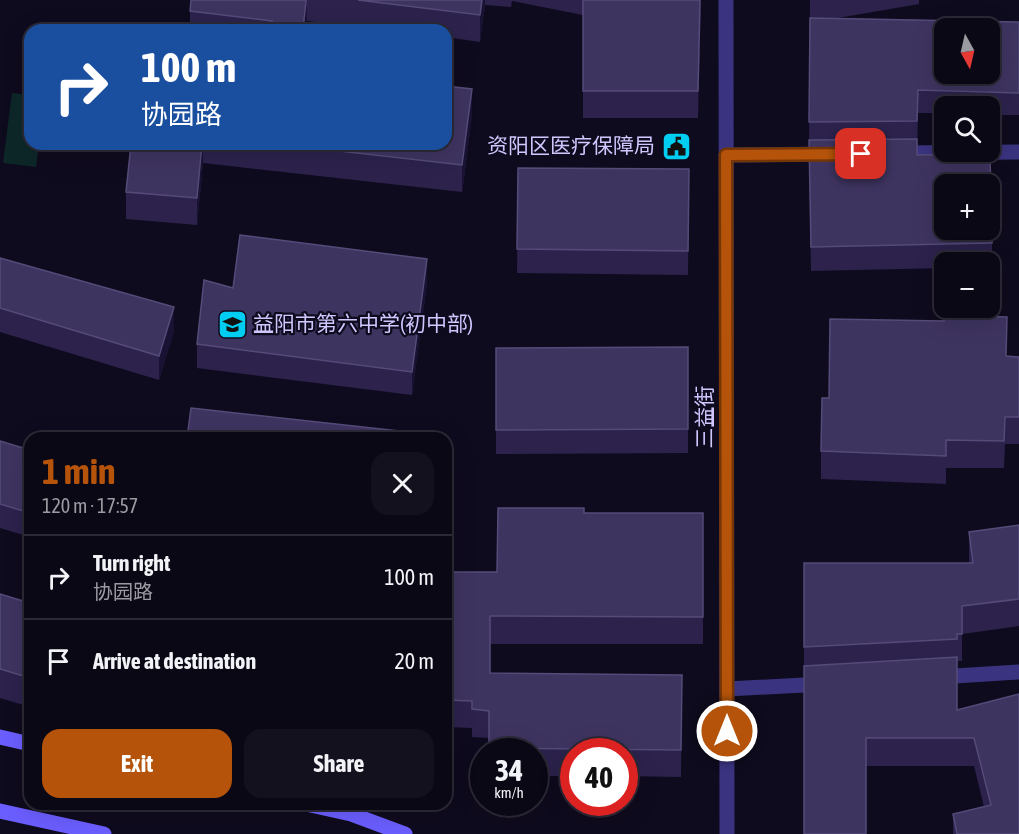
<!DOCTYPE html>
<meta charset="utf-8">
<style>
:root{--surface:#0b0816;--page:#14111f;--text:#f1f3f6;--muted:#9a9aa1;--line:#2b2935;--accent:#b45309}
body{margin:0;font-family:"Asap Condensed","Noto Sans SC",sans-serif;background:var(--page);color:var(--text);height:100vh;display:flex;flex-direction:column;font-size:22px;white-space:nowrap}
*{box-sizing:border-box;margin:0}
p{font-size:20px;color:var(--muted)}
.icon{flex:none;width:33px;height:33px;fill:none;stroke:currentColor;stroke-width:2;stroke-linecap:round;stroke-linejoin:round}
.map{position:relative;flex:1;overflow:hidden}
.side{position:absolute;left:24px;top:432px;width:428px;height:378px;display:flex;flex-direction:column;background:var(--surface);border-radius:18px;box-shadow:0 6px 24px #0002,0 0 0 2px var(--line)}
.side>*{flex:none}
.banner{position:absolute;left:24px;top:24px;width:428px;height:126px;border-radius:18px;box-shadow:0 6px 24px #0002,0 0 0 2px var(--line);background:#1a4fa0;color:#fff;overflow:hidden}
.needle{width:39px;rotate:172deg}
.tools{position:absolute;left:934px;top:18px;display:grid;gap:12px}
.tools a{display:grid;place-items:center;width:66px;height:66px;border-radius:12px;background:var(--surface);box-shadow:0 6px 24px #0002,0 0 0 2px var(--line);font-size:30px}
.speed{position:absolute;left:470px;top:738px;display:flex;gap:12px;font-size:30px;font-weight:700;text-align:center}
.speed>*{display:grid;place-content:center;width:78px;height:78px;border-radius:50%;background:var(--surface);box-shadow:0 6px 24px #0002,0 0 0 2px var(--line);line-height:1}
.speed small{font-size:15px;font-weight:400}
.speed .limit{border:9px solid #d22;background:#fff;color:#111}
.pin{position:absolute;display:grid;place-items:center;width:51px;height:51px;color:#fff;margin:-26px;border-radius:12px;box-shadow:0 3px 9px #0006}
.me{position:absolute;width:66px;margin:-33px;rotate:0deg;stroke-linejoin:round;filter:drop-shadow(0 0 4px #0008)}
.turn{display:flex;align-items:center;gap:21px;height:126px;padding:0 18px;font-size:27px}
.turn .icon{width:78px;height:78px;stroke-width:2.5}
.turn b{display:block;font-size:42px;line-height:51px}
.round{display:grid;place-items:center;flex:none;width:63px;height:63px;border-radius:18px;background:var(--page)}
.overview{display:flex;align-items:center;justify-content:space-between;height:102px;padding:0 18px}
h1{font-size:36px;font-weight:700;line-height:45px;color:var(--accent)}
.button{display:flex;gap:12px;margin-top:auto;padding:12px 18px}
.button a{flex:1;height:69px;border-radius:18px;background:var(--accent);color:#fff;font-size:24px;font-weight:700;line-height:69px;text-align:center}
.button a+a{background:var(--page);color:var(--text)}
ul{padding:0;list-style:none}
li{display:flex;align-items:center;gap:18px;height:84px;padding:0 18px;border-top:2px solid var(--line)}
li div{flex:1}
li b{display:block;font-size:22px}
li em{font-style:normal}
.map>svg:first-child{display:block}
.green{fill:#0d2728}
.lines{fill:none;stroke-linecap:round;stroke-linejoin:round}
.minor{stroke:#3a337f;stroke-width:15}
.tertiary{stroke:#3a337f;stroke-width:15}
.secondary{stroke:#6b5eff;stroke-width:15}
.wall{fill:#2c224c}
.shaded-wall{fill:#191232}
.building{fill:#3e3460;stroke:#554b79;stroke-width:1.5;fill-rule:evenodd}
.route-casing{stroke:#753606;stroke-width:15}
.route{stroke:#b45309;stroke-width:10}
.labels{text-anchor:middle;stroke-width:4.5;stroke-linejoin:round;paint-order:stroke}
.poi-label{font-size:21px;fill:#d0c7ff;stroke:#0f0b1e;text-anchor:end}
.street-label{font-size:21px;fill:#d0c7ff;stroke:#0f0b1e}
</style>
<div class="map">
<svg width="1019" height="834" viewBox="0 0 1019 834">
<rect width="100%" height="100%" fill="#0f0b1e"/>
<path class="green" d="M12,93L30,95V144H39L36,167L3,163Z"/>
<g class="lines">
<g class="minor">
<path d="M897,153L1019,152"/>
<path d="M726,155L828,154"/>
<path d="M939,677L1019,672"/>
<path d="M727,689L823,684"/>
</g>
<path class="tertiary" d="M726,0L727,834"/>
<g class="secondary">
<path d="M0,737L30,744"/>
<path d="M306,804L351,814L405,834"/>
<path d="M0,811L104,834"/>
</g>
</g>
<g class="wall">
<path d="M191,0H701L698,118H583V15L512,1L511,7L485,5L480,42L446,37V30H383L307,21L306,30H190V11Z"/>
<path d="M810,0H919V4L838,18L1019,22V115H990V106H945V113H918L917,155L992,243V266L990,267V262H945V268L811,271L809,144Z"/>
<path d="M472,116L462,192L203,163L197,225L126,219V192L131,144H446Z"/>
<path d="M518,168L689,169L688,275L517,273Z"/>
<path d="M0,258L174,331L159,380L0,332Z"/>
<path d="M427,283L412,395L197,368V344L233,288Z"/>
<path d="M974,316L1006,356L1019,357V444H1005L1004,468H946V484L821,479V451L829,398L944,321Z"/>
<path d="M688,347V453L496,454V348Z"/>
<path d="M0,441L30,450V537L0,528Z"/>
<path d="M584,513H703V644H490V673L682,675L681,777L624,776V752H573V776H534V752H489V738L472,737V728L446,727V595L497,572Z"/>
<path d="M1019,525V626L962,634V661H957V710L1019,694V834H953V814L984,807L974,766H866L804,834V563H969V532Z"/>
<path d="M0,594L30,603V707L0,698Z"/>
</g>
<g class="shaded-wall">
<path d="M306,0L307,21L306,30H303Z"/>
<path d="M482,0H485V5L480,42V15Z"/>
<path d="M700,0H701L698,118V91Z"/>
<path d="M472,89V116L462,192V165Z"/>
<path d="M202,144H203V163L197,225V198Z"/>
<path d="M427,259V283L412,395V372Z"/>
<path d="M174,307V331L159,380V356Z"/>
</g>
<g class="building">
<path d="M191,0H306L303,30H271L272,21L190,11Z"/>
<path d="M358,0H482L480,15Z"/>
<path d="M583,0H700L698,91H583Z"/>
<path d="M810,18L1019,22V93L918,90L917,121L809,122ZM945,28H990V74H945Z"/>
<path d="M446,86L472,89L462,165L278,144H446Z"/>
<path d="M917,139V155L990,154L992,243L811,247L809,140ZM945,184H990V230H945Z"/>
<path d="M131,144H202L197,198L126,192Z"/>
<path d="M518,168L689,169L688,251L517,249Z"/>
<path d="M240,235L427,259L412,372L197,344L204,280L233,288Z"/>
<path d="M0,258L174,307L159,356L0,308Z"/>
<path d="M944,305L945,308H974V316L1007,317L1006,356L1019,357V417H1005L1004,441L946,440V456L821,451L822,398H829L830,319L944,321Z"/>
<path d="M688,347V429L496,430V348Z"/>
<path d="M191,408L435,435V438H187Z"/>
<path d="M0,441L30,450V513L0,504Z"/>
<path d="M498,508H584V513H703V617L490,616V673L682,675L681,750L489,748V711L472,709V701L446,700V572H497Z"/>
<path d="M1019,525V599L962,606V634H957V639L804,647V563H973L969,532Z"/>
<path d="M0,594L30,603V678L0,669Z"/>
<path d="M957,657V710L1019,694V834H957L953,814L991,805L974,738H866V834H804V666Z"/>
</g>
<g class="lines">
<defs>
<path id="route" d="M727,731L726,155L861,154"/>
</defs>
<use href="#route" class="route-casing"/>
<use href="#route" class="route"/>
</g>
<defs>
<symbol id="civic-square" viewBox="-11 -11 22 22"><rect x="-9" y="-9" width="18" height="18" rx="4" fill="#00cdf2" stroke="#0f0b1e"/><path d="M-.6-6.5H3V-4.5H.6V-3L4-1V1h2V6H-6V1h2V-1L-.6-3ZM-1.2 2.5V6h2.4V2.5Z" fill="#111"/></symbol>
<symbol id="school-square" viewBox="-11 -11 22 22"><rect x="-9" y="-9" width="18" height="18" rx="4" fill="#00cdf2" stroke="#0f0b1e"/><path d="M0-5L7-2L0 1L-7-2ZM-4 1L0 2.5L4 1V4Q0 6-4 4Z" fill="#111"/></symbol>
</defs>
<g fill-rule="evenodd">
<use href="#civic-square" x="660" y="130" width="33" height="33"/>
<use href="#school-square" x="216" y="308" width="33" height="33"/>
</g>
<g class="labels">
<g class="poi-label">
<text x="655" y="153">资阳区医疗保障局</text>
<text x="253" y="331" text-anchor="start">益阳市第六中学(初中部)</text>
</g>
<g class="street-label">
<text transform="translate(705 417) rotate(-90)" y="7">三益街</text>
</g>
</g>
</svg>
<div class="tools">
<a><svg class="needle" viewBox="-14 -14 28 28"><path d="M0-13l5 13h-10z" fill="#e53935"/><path d="M0 13l5-13h-10z" fill="#9a9aa1"/></svg></a>
<a><svg class="icon" aria-label="search" viewBox="0 0 24 24"><circle cx="10" cy="10" r="6"/><path d="M15 15l6 6"/></svg></a>
<a>+</a>
<a>−</a>
</div>
<div class="speed"><div>34<small>km/h</small></div><div class="limit">40</div></div>
<div class="pin" style="left:861px;top:154px;background:#d93025"><svg class="icon" aria-label="arrive" viewBox="0 0 24 24"><path d="M6 21V4h12l-3 4 3 4H6"/></svg></div>
<svg class="me" style="left:727px;top:731px" viewBox="-20 -20 40 40"><circle r="17" fill="#b45309" stroke="#fff" stroke-width="3"/><path d="M0-11L8 9 0 5-8 9z" fill="#fff"/></svg>
<div class="banner">
<div class="turn"><svg class="icon" aria-label="right" viewBox="0 0 24 24"><path d="M7 20v-9h11M14 6l5 5-5 5"/></svg><div><b>100 m</b>协园路</div></div>
</div>
<section class="side">
<div class="overview"><div><h1>1 min</h1><p>120 m · 17:57</p></div><a class="round"><svg class="icon" aria-label="close" viewBox="0 0 24 24"><path d="M6 6l12 12M18 6L6 18"/></svg></a></div>
<ul>
<li><svg class="icon" aria-label="right" viewBox="0 0 24 24"><path d="M7 20v-9h11M14 6l5 5-5 5"/></svg><div><b>Turn right</b><p>协园路</p></div><em>100 m</em></li>
<li><svg class="icon" aria-label="arrive" viewBox="0 0 24 24"><path d="M6 21V4h12l-3 4 3 4H6"/></svg><div><b>Arrive at destination</b></div><em>20 m</em></li>
</ul>
<div class="button"><a>Exit</a><a>Share</a></div>
</section>
</div>
